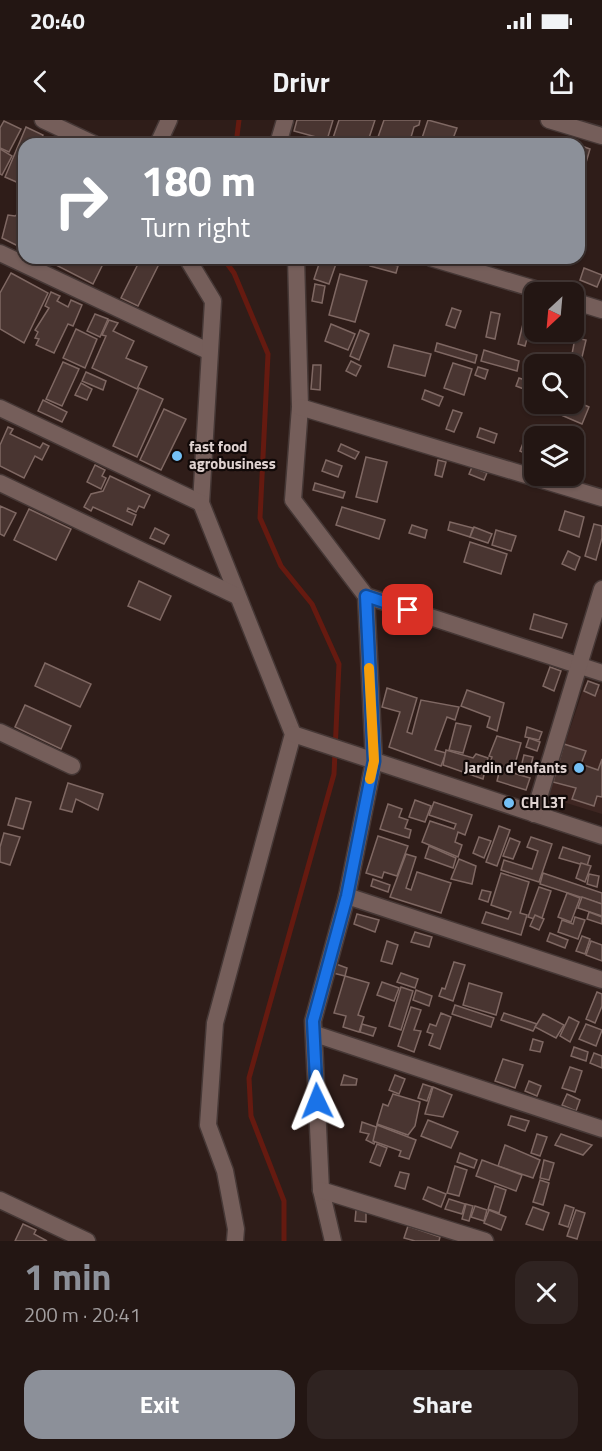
<!DOCTYPE html>
<meta charset="utf-8">
<style>
:root{--surface:#231613;--page:#2f2321;--text:#f1f3f6;--muted:#a39fa0;--line:#403533;--accent:#8c9099}
body{margin:0;font-family:"Titillium Web",sans-serif;background:var(--page);color:var(--text);height:100vh;display:flex;flex-direction:column;font-size:22px;white-space:nowrap}
*{box-sizing:border-box;margin:0}
p{font-size:20px;color:var(--muted)}
.icon{flex:none;width:33px;height:33px;fill:none;stroke:currentColor;stroke-width:2;stroke-linecap:round;stroke-linejoin:round}
.map{position:relative;height:1121px;overflow:hidden}
.sheet{display:flex;flex-direction:column;background:var(--surface);flex:1}
.sheet>*{flex:none}
.guide{position:absolute;left:18px;top:18px;width:567px;height:126px;border-radius:18px;box-shadow:0 2px 4px #0004,0 0 0 2px var(--line);background:#8c9099;color:#fff;overflow:hidden}
.needle{width:39px;rotate:206deg}
.buttons{position:absolute;left:524px;top:162px;display:grid;gap:12px}
.buttons a{display:grid;place-items:center;width:60px;height:60px;border-radius:12px;background:var(--surface);box-shadow:0 2px 4px #0004,0 0 0 2px var(--line);font-size:30px}
.pin{position:absolute;display:grid;place-items:center;width:51px;height:51px;color:#fff;margin:-26px;border-radius:12px;box-shadow:0 3px 9px #0006}
.me{position:absolute;width:66px;margin:-33px;rotate:358deg;stroke-linejoin:round;filter:drop-shadow(0 0 4px #0008)}
.turn{display:flex;align-items:center;gap:21px;height:126px;padding:0 24px;font-size:27px}
.turn .icon{width:78px;height:78px;stroke-width:2.5}
.turn b{display:block;font-size:42px;line-height:51px}
.round{display:grid;place-items:center;flex:none;width:63px;height:63px;border-radius:18px;background:var(--page)}
.head{display:flex;align-items:center;justify-content:space-between;height:102px;padding:0 24px}
h1{font-size:36px;font-weight:700;line-height:45px;color:var(--accent)}
.cta{display:flex;gap:12px;margin-top:auto;padding:12px 24px}
.cta a{flex:1;height:69px;border-radius:18px;background:var(--accent);color:#fff;font-size:24px;font-weight:700;line-height:69px;text-align:center}
.cta a+a{background:var(--page);color:var(--text)}
.status{display:flex;justify-content:space-between;align-items:center;height:42px;padding:0 30px;background:var(--surface);direction:ltr}
.status svg{height:16px;fill:currentColor}
header{display:flex;justify-content:space-between;align-items:center;height:78px;padding:0 24px;background:var(--surface);font-size:27px;font-weight:700}
.map>svg:first-child{display:block}
.built{fill:#3e2622}
.lines{fill:none;stroke-linecap:round;stroke-linejoin:round}
.stream{stroke:#651a10;stroke-width:5}
.building{fill:#493531;stroke:#7f6863;stroke-width:1.5}
.minor-casing{stroke:#463836;stroke-width:19}
.minor{stroke:#755e5a;stroke-width:16}
.route-casing{stroke:#114b97;stroke-width:15}
.route{stroke:#1a73e8;stroke-width:10}
.slow{stroke:#f59e0b;stroke-width:10}
.poi-dot{fill:#74c0f6;stroke:#110908;stroke-width:2}
.labels{text-anchor:middle;stroke-width:4.5;stroke-linejoin:round;paint-order:stroke}
.poi-label{font-size:15px;font-weight:bold;fill:#e0d3d1;stroke:#110908;text-anchor:start}
</style>
<div class="status"><b>20:40</b><svg viewBox="0 0 49 12"><path d="M0 12V9h3v3zM5 12V6h3v6zM10 12V3h3v9zM15 12V0h3v12zM26 1h20v11H26zM47 4h2v5h-2z"/></svg></div>
<header><svg class="icon" aria-label="back" viewBox="0 0 24 24"><path d="M15 5l-7 7 7 7"/></svg>Drivr<svg class="icon" aria-label="share" viewBox="0 0 24 24"><path d="M12 15V3M7 8l5-5 5 5M5 13v7h14v-7"/></svg></header>
<div class="map">
<svg width="602" height="1121" viewBox="0 0 602 1121">
<rect width="100%" height="100%" fill="#2f1d19"/>
<path class="built" d="M585,564L602,570V694L547,677Z"/>
<g class="lines">
<g class="stream">
<path d="M236,24L239,0"/>
<path d="M223,138L234,153L268,234L260,398L281,446L312,484L339,544L334,654L249,958L251,996L284,1081V1121"/>
</g>
</g>
<g class="building">
<path d="M297,0H333L327,20L294,11Z"/>
<path d="M339,0H375L367,24H352L333,18Z"/>
<path d="M384,0H420L419,5L414,7L409,24H392L377,20Z"/>
<path d="M428,0L457,8L451,24H420Z"/>
<path d="M4,1L21,9L9,32L0,28V8Z"/>
<path d="M26,7L43,15L39,24H24V58L21,64L5,57Z"/>
<path d="M579,25L590,29L585,46L579,44Z"/>
<path d="M0,29L12,36L2,55L0,54Z"/>
<path d="M24,91V129L2,118L8,95L15,96Z"/>
<path d="M52,138H106L93,164L50,142Z"/>
<path d="M141,138H162L138,186L121,178Z"/>
<path d="M321,138H338L329,164L314,159Z"/>
<path d="M372,139L398,146L396,153L370,146Z"/>
<path d="M584,148L602,155L597,167L580,160Z"/>
<path d="M11,153L48,173L24,223L0,209V173Z"/>
<path d="M340,154L367,161L355,202L329,195Z"/>
<path d="M315,164L325,166L322,183L312,181Z"/>
<path d="M51,172L60,176L57,181L68,187L71,180L82,185L73,206L68,204L54,233L36,225L39,219L35,218L38,212L35,210L49,188L45,186Z"/>
<path d="M452,188L461,191L455,208L446,205Z"/>
<path d="M491,192L500,194L495,219L486,217Z"/>
<path d="M95,194L108,199L100,217L87,211Z"/>
<path d="M525,196L533,198L525,226L518,224Z"/>
<path d="M109,200L118,203L113,211L134,221L126,238L147,247L137,269L92,248L106,216L102,215Z"/>
<path d="M331,204L355,214L348,230L325,221Z"/>
<path d="M76,209L97,219L85,248L63,238Z"/>
<path d="M360,210L369,214L359,240L350,236Z"/>
<path d="M575,218L586,220L582,237L572,234Z"/>
<path d="M437,223L477,235L475,243L435,231Z"/>
<path d="M394,225L431,234L425,256L388,247Z"/>
<path d="M484,230L519,241L517,251L481,241Z"/>
<path d="M351,241L361,246L356,256L346,251Z"/>
<path d="M63,242L79,249L62,286L46,279Z"/>
<path d="M453,243L472,249L464,275L444,268Z"/>
<path d="M313,245H321L320,270L311,269Z"/>
<path d="M478,247L488,250L485,259L475,255Z"/>
<path d="M86,252L106,261L103,270L82,261Z"/>
<path d="M519,258L534,263V273L516,266Z"/>
<path d="M81,263L92,269L87,280L75,275Z"/>
<path d="M139,268L163,279L137,337L113,326Z"/>
<path d="M425,270L443,277L439,286L422,279Z"/>
<path d="M43,280L67,292L62,302L38,291Z"/>
<path d="M573,280L589,287L582,304L552,291L555,284H573Z"/>
<path d="M164,289L186,299L161,350L140,340Z"/>
<path d="M453,290L462,293L454,312L446,309Z"/>
<path d="M565,306L583,311L574,348L573,316H562Z"/>
<path d="M8,307L13,309L10,314L40,328L43,323L49,326L42,340L35,336L24,358L0,346V325Z"/>
<path d="M480,308L497,314L494,323L477,317Z"/>
<path d="M525,318L534,322V337L520,331Z"/>
<path d="M341,324L359,332L355,339L338,331Z"/>
<path d="M366,337L387,342L377,382L356,377Z"/>
<path d="M326,340L342,346L338,357L322,351Z"/>
<path d="M438,340L446,342L442,357L435,355Z"/>
<path d="M95,345L105,350L102,356L106,358L101,369L87,362Z"/>
<path d="M472,347L487,353L484,360L469,354Z"/>
<path d="M110,356L150,375L144,388L139,386L136,392L128,388L127,391L136,395L132,405L93,387L91,391L84,387L91,374L103,371Z"/>
<path d="M315,363L345,372L343,378L313,370Z"/>
<path d="M0,386L16,393L4,416L0,414Z"/>
<path d="M342,387L385,400L379,419L336,405Z"/>
<path d="M29,389L71,409L56,440L14,420Z"/>
<path d="M565,391L584,397L579,417L559,410Z"/>
<path d="M450,402L473,408L470,417L448,410Z"/>
<path d="M594,404L602,406V418L596,440L585,436Z"/>
<path d="M412,405L427,410L425,418L409,413Z"/>
<path d="M474,407L492,414L488,423L470,417Z"/>
<path d="M155,408L169,415L164,424L150,418Z"/>
<path d="M496,410L516,416L511,431L492,425Z"/>
<path d="M470,422L507,434L501,454L464,442Z"/>
<path d="M568,431L580,437L575,450L562,444Z"/>
<path d="M139,461L171,476L160,500L128,486Z"/>
<path d="M534,494L567,504L562,518L530,509Z"/>
<path d="M45,543L91,564L80,587L35,566Z"/>
<path d="M550,547L561,551L554,571L543,566Z"/>
<path d="M588,561L599,565L595,576L584,571Z"/>
<path d="M387,568L417,578L407,612L412,614L421,580L459,587L455,600L447,597L435,630L446,633L441,646L389,627L400,592L382,587Z"/>
<path d="M467,570L504,583L497,611L487,607L490,597L461,586Z"/>
<path d="M25,585L71,606L61,629L15,607Z"/>
<path d="M456,603L471,606L463,633L449,630Z"/>
<path d="M527,607L542,612L539,620L525,617Z"/>
<path d="M497,616L521,623L513,651L490,643L492,637L489,636Z"/>
<path d="M529,618L540,622L537,631L526,627Z"/>
<path d="M564,624L586,631L581,644L598,650L602,639V677L597,676L594,686L572,679L576,668L553,662Z"/>
<path d="M446,630L473,638L476,634L488,638L483,659L443,645Z"/>
<path d="M524,635L533,637L529,653L520,651Z"/>
<path d="M500,649L530,658L526,670L497,661Z"/>
<path d="M68,663L103,674L98,690L76,679L72,692L60,689Z"/>
<path d="M16,678L31,682L23,709L8,705Z"/>
<path d="M415,680L431,686L425,702L409,697Z"/>
<path d="M434,682L472,695L465,715L458,712L455,722L462,725L458,737L422,722L430,701L454,709L456,704L429,695Z"/>
<path d="M388,684L402,689L399,697L408,700L405,708L411,710L409,718L380,709Z"/>
<path d="M499,706L510,710L497,746L486,742Z"/>
<path d="M4,713L20,717L10,745L0,742V727Z"/>
<path d="M378,716L408,726L397,756L384,752L382,758L366,753Z"/>
<path d="M479,717L491,721L484,738L473,733Z"/>
<path d="M531,717L552,724L539,762L501,750L504,740L532,749L538,731L527,727Z"/>
<path d="M510,718L520,722L513,739L503,736Z"/>
<path d="M429,726L456,738L453,748L425,738Z"/>
<path d="M563,727L590,736L587,746L559,738Z"/>
<path d="M406,734L416,737L406,768L411,770L417,752L451,763L441,793L390,777Z"/>
<path d="M459,739L476,746L472,764L451,759Z"/>
<path d="M581,743L591,746L585,762L576,758Z"/>
<path d="M501,753L529,762L520,793L527,795L521,815L482,803L486,792L508,799L511,792L491,785Z"/>
<path d="M543,753L602,773V784L540,764Z"/>
<path d="M589,754L599,756L597,767L587,764Z"/>
<path d="M373,759L390,765L388,772L371,766Z"/>
<path d="M539,767L551,771L541,801L528,797Z"/>
<path d="M482,770L491,772L488,782L479,779Z"/>
<path d="M567,773L580,778L571,802L558,797Z"/>
<path d="M582,777L602,784V796L578,788Z"/>
<path d="M589,792L602,797V804L587,799Z"/>
<path d="M357,794L379,800L375,812L354,804Z"/>
<path d="M535,795L544,799L539,810L530,806Z"/>
<path d="M575,797L585,800L578,819L558,812L562,800L573,804Z"/>
<path d="M415,812L432,817L429,827L411,822Z"/>
<path d="M550,813L568,820L565,828L547,821Z"/>
<path d="M582,816L590,819L585,834L576,831Z"/>
<path d="M387,821L398,825L392,844L381,841Z"/>
<path d="M591,821L602,825V841L586,835Z"/>
<path d="M454,842L465,845L453,881L439,876L442,868L445,869Z"/>
<path d="M336,844L347,848L345,856L333,853Z"/>
<path d="M401,853L418,859L415,868L397,862Z"/>
<path d="M345,856L369,863L358,895L364,897L359,912L343,907L346,896L334,893Z"/>
<path d="M382,862L399,868L394,881L377,875Z"/>
<path d="M469,863L502,873L496,895L463,885Z"/>
<path d="M401,867L413,871L401,910L389,906Z"/>
<path d="M416,870L432,876L429,886L413,880Z"/>
<path d="M597,872L602,874V886L595,903L586,899Z"/>
<path d="M455,885L494,898L491,907L452,894Z"/>
<path d="M411,887L421,890L414,910L421,911L414,932L398,926Z"/>
<path d="M441,893L451,897L440,929L429,925L433,914L427,912L430,904L436,906Z"/>
<path d="M504,893L537,904L533,911L501,900Z"/>
<path d="M543,894L564,905L556,918L535,907Z"/>
<path d="M569,897L579,902L570,922L560,916Z"/>
<path d="M362,904L376,908L373,916L360,912Z"/>
<path d="M586,904L602,910L596,926L579,919Z"/>
<path d="M533,919L543,922L540,932L530,930Z"/>
<path d="M574,927L588,932L586,941L571,936Z"/>
<path d="M594,933L602,936V948L590,943Z"/>
<path d="M503,939L523,945L515,968L495,961Z"/>
<path d="M570,947L582,951L575,972L562,968Z"/>
<path d="M344,955L357,959L356,965H341Z"/>
<path d="M395,955L405,959L399,974L389,970Z"/>
<path d="M529,961L541,966L537,976L525,971Z"/>
<path d="M423,964L432,967L427,981L418,978Z"/>
<path d="M433,967L452,975L443,997L425,994Z"/>
<path d="M393,974L420,982L415,1006L408,1015L377,1004L383,984L388,986Z"/>
<path d="M567,974L580,980L576,991L562,985Z"/>
<path d="M511,996L529,1001L525,1011L508,1005Z"/>
<path d="M428,1000L458,1012L451,1028L421,1016Z"/>
<path d="M362,1002L379,1008L374,1024L366,1020L369,1014L360,1012Z"/>
<path d="M377,1005L416,1020L409,1039L399,1036L401,1031L373,1021Z"/>
<path d="M537,1014L547,1017L540,1036L531,1033Z"/>
<path d="M561,1014L592,1025L583,1035L555,1025Z"/>
<path d="M377,1024L387,1028L380,1046L370,1042Z"/>
<path d="M505,1025L540,1040L533,1058L498,1046Z"/>
<path d="M460,1033L477,1040L474,1048L457,1042Z"/>
<path d="M482,1040L522,1055L516,1071L476,1056Z"/>
<path d="M544,1040L554,1043L549,1060L540,1058Z"/>
<path d="M455,1046L467,1050L459,1076L447,1073Z"/>
<path d="M400,1052L409,1054L405,1069L395,1066Z"/>
<path d="M540,1060L549,1063L543,1085L533,1082Z"/>
<path d="M495,1066L506,1070L499,1093L488,1089Z"/>
<path d="M428,1067L446,1074L441,1087L423,1079Z"/>
<path d="M449,1079L465,1084L462,1094L445,1089Z"/>
<path d="M466,1084L473,1086L469,1101L462,1099Z"/>
<path d="M565,1085L574,1088L568,1107L559,1104Z"/>
<path d="M475,1086L487,1090L484,1101L471,1097Z"/>
<path d="M533,1087L549,1093L543,1110L526,1104Z"/>
<path d="M356,1090L366,1091V1102L355,1101Z"/>
<path d="M489,1090L506,1097L501,1110L484,1103Z"/>
<path d="M576,1090L585,1093L577,1119L567,1116Z"/>
<path d="M23,1104L36,1110L34,1114L47,1121H15Z"/>
<path d="M408,1106L440,1117L439,1121H415L404,1118Z"/>
</g>
<g class="lines">
<defs>
<g id="minor">
<path d="M43,0L94,24"/>
<path d="M549,0L602,16"/>
<path d="M158,24L169,0"/>
<path d="M278,24L285,0"/>
<path d="M0,133L208,231"/>
<path d="M187,138L213,181L201,383L293,614L215,903L208,1005L225,1051L236,1109L235,1121"/>
<path d="M296,138L300,287L293,380L366,476L374,641L347,776L313,901L321,1070L333,1121"/>
<path d="M431,138L545,172"/>
<path d="M573,181L602,190"/>
<path d="M300,287L602,378"/>
<path d="M0,288L201,383"/>
<path d="M0,363L237,476"/>
<path d="M366,476L602,553"/>
<path d="M0,612L72,646"/>
<path d="M293,614L602,716"/>
<path d="M534,694L602,469"/>
<path d="M347,776L602,860"/>
<path d="M315,914L602,1009"/>
<path d="M321,1070L485,1121"/>
<path d="M0,1080L87,1121"/>
</g>
</defs>
<use href="#minor" class="minor-casing"/>
<use href="#minor" class="minor"/>
</g>
<g class="lines">
<defs>
<path id="route" d="M317,981L313,901L347,776L374,641L366,476L408,490"/>
</defs>
<use href="#route" class="route-casing"/>
<use href="#route" class="route"/>
<path class="slow" d="M369,548L374,641L370,659"/>
</g>
<g class="poi-dot">
<circle cx="177" cy="336" r="6"/>
<circle cx="579" cy="648" r="6"/>
<circle cx="509" cy="683" r="6"/>
</g>
<g class="labels">
<g class="poi-label">
<text x="189" y="332">fast food<tspan x="189" dy="17">agrobusiness</tspan></text>
<text x="567" y="653" text-anchor="end">Jardin d'enfants</text>
<text x="521" y="688">CH L3T</text>
</g>
</g>
</svg>
<div class="buttons">
<a><svg class="needle" viewBox="-14 -14 28 28"><path d="M0-13l5 13h-10z" fill="#e53935"/><path d="M0 13l5-13h-10z" fill="#a39fa0"/></svg></a>
<a><svg class="icon" aria-label="search" viewBox="0 0 24 24"><circle cx="10" cy="10" r="6"/><path d="M15 15l6 6"/></svg></a>
<a><svg class="icon" aria-label="layers" viewBox="0 0 24 24"><path d="M12 4l9 5-9 5-9-5zM3 14l9 5 9-5"/></svg></a>
</div>
<div class="pin" style="left:408px;top:490px;background:#d93025"><svg class="icon" aria-label="arrive" viewBox="0 0 24 24"><path d="M6 21V4h12l-3 4 3 4H6"/></svg></div>
<svg class="me" style="left:317px;top:981px" viewBox="-20 -20 40 40"><path d="M0-17L14 15 0 8-14 15z" fill="#1a73e8" stroke="#fff" stroke-width="4"/></svg>
<div class="guide">
<div class="turn"><svg class="icon" aria-label="right" viewBox="0 0 24 24"><path d="M7 20v-9h11M14 6l5 5-5 5"/></svg><div><b>180 m</b>Turn right</div></div>
</div>
</div>
<section class="sheet">
<div class="head"><div><h1>1 min</h1><p>200 m · 20:41</p></div><a class="round"><svg class="icon" aria-label="close" viewBox="0 0 24 24"><path d="M6 6l12 12M18 6L6 18"/></svg></a></div>
<div class="cta"><a>Exit</a><a>Share</a></div>
</section>
